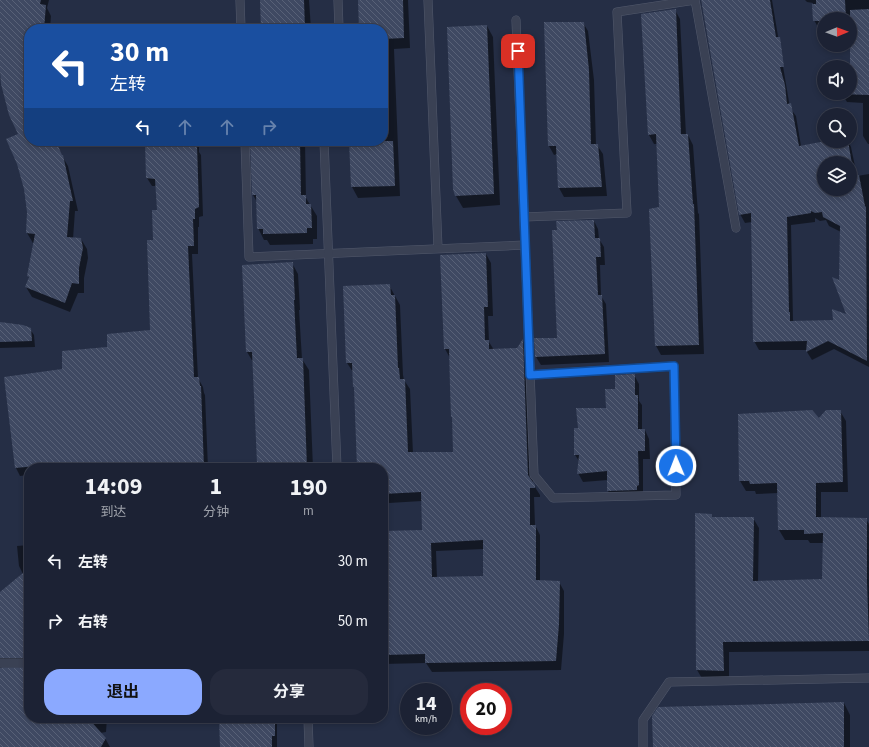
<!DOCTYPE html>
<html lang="zh">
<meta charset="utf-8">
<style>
:root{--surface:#1c2234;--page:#252a3c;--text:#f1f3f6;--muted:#a0a4ac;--line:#3a3f4f;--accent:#8ba9ff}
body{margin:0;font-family:"Source Sans 3","Noto Sans SC",sans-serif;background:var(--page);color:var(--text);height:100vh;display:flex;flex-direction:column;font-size:15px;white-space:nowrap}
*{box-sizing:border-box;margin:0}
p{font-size:13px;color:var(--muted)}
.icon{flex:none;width:22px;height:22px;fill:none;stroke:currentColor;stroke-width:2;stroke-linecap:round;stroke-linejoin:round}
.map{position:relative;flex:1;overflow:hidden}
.sheet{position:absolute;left:24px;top:463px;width:364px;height:260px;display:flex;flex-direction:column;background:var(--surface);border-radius:16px;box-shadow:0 2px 6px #0003,0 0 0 1px var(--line)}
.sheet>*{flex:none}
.banner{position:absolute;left:24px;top:24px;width:364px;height:122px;border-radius:16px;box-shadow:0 2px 6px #0003,0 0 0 1px var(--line);background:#1a4fa0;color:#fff;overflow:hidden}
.needle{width:26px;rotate:89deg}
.buttons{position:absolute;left:817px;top:12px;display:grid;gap:8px}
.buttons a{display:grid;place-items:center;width:40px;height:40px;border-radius:50%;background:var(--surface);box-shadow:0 2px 6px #0003,0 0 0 1px var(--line);font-size:20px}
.speed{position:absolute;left:400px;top:683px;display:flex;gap:8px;font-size:20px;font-weight:700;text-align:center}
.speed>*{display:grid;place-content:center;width:52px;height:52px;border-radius:50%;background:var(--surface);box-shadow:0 2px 6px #0003,0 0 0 1px var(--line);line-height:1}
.speed small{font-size:10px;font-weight:400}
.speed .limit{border:6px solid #d22;background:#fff;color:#111}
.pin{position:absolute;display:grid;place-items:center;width:34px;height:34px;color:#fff;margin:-17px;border-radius:8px;box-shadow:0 2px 6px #0006}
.me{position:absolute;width:44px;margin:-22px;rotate:359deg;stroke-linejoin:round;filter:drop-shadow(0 0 3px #0008)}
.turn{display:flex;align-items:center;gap:14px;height:84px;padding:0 20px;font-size:18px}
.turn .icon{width:52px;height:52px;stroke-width:2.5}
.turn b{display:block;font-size:28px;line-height:34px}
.lanes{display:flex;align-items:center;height:38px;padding:0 20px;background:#0003;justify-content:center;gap:20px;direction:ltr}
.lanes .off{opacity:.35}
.eta{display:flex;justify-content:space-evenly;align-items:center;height:68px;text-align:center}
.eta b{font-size:24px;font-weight:700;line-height:28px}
.button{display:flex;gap:8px;margin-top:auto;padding:8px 20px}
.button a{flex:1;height:46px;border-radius:16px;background:var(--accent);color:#111;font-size:16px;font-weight:700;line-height:46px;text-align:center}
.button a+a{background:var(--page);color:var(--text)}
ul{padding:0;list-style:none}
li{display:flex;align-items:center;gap:12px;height:60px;padding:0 20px}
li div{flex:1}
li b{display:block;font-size:15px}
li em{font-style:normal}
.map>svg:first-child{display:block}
.shadow{fill:#0007;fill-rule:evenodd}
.building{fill:url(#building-back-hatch);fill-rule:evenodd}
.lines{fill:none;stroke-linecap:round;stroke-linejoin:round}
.lane-casing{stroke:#52596c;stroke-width:9}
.lane{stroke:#3a4154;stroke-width:8}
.route-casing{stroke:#114b97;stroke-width:10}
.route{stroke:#1a73e8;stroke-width:7}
</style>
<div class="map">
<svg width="869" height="747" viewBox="0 0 869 747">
<defs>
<pattern id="building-back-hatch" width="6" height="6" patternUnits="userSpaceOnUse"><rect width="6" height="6" fill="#3f4962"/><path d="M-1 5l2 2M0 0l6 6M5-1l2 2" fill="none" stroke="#586177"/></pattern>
</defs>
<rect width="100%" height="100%" fill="#252e45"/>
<g class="shadow">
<path d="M2,0H49L47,8L51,16L50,29H29V141H56L62,156L68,166L78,211H75L73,239H81L87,249L88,258L84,278V293H78L70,312L32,297L26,287L29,278L28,276L34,243H33L27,233L28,212L20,134L0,60V12Z"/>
<path d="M261,0H309L311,29H262Z"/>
<path d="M359,0H408L410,48L394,49L400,196L358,198L352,187L350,141H383V29H360Z"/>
<path d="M701,0H772L790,108L796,116L801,146L832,141H848L851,147L857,176L869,174V367L834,349L812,360L807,352V350H759L754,341L752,222L745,223L740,214ZM824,163H850V189H824ZM815,218L820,221L826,220L829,226L841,232L840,282L848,316L834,321L794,322L793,320L791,225L815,222Z"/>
<path d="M805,0H869V144H868L863,136V103L847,102L842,94V93H850V19H824V29H819L814,20L813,3L807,2Z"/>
<path d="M675,10L680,19L686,135H688L693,145L698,213L699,214L704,354L661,355L656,346L660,208L657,144H654L649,135Z"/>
<path d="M583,23L588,31L594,80L596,145H597L603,154L607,196L564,197L559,188L557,154L554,155L549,146Z"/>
<path d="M487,26L493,37L500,205L463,208L456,196L454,188Z"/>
<path d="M146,141H199V152L201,155L203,216L199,217V227H198V254H192L198,378L203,387L204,393L205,395L208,468H29V475L20,476L16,468L6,378L63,370L108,348L151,331L154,241L158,211L157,186H152L147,178Z"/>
<path d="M249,141H305L306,198L317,216V239H313V244L270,245L267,240H264L258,228L257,202L253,195L252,146Z"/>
<path d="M594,221L598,229L599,239L604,247L605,265H600L601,296L606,304L609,362L541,365L536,357L558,339Z"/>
<path d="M486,254L491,263L493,316H488L489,342L494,350L517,349L523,341L528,349L533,484L540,495V497H534L535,525L540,535V581L559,582L564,591V634L561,670L432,672L426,663L383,664V468H358L355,389L353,372L347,363L389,285L400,305L403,375L404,380L410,389L413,453H454L450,358L445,349ZM422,501L423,531L389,532V503ZM484,549V577L437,578L436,551Z"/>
<path d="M292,263L298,274L300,310H299L302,359L309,370L313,468H258L253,362L247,352Z"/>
<path d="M0,323L30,329L34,335L35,347L0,348Z"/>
<path d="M634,375L639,384V401L642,405V430H645L649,439L650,459H643V493L613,499L608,491V480L583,482L578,473L579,461L575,455L579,428L607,409L616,390Z"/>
<path d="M840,411L846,421L848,492H821V518L866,519L869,524V651L729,652V681L703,680L697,670L711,515L713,518H753L759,528L758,582L823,580L824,543H810L808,540H785L779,530L778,493L756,494L755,491H746L740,481L819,420Z"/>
<path d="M29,545V666L2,667L0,668V593L23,574L19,566L17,546Z"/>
<path d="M0,669L29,718H107L106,732L100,733L105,738L110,747H0Z"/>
<path d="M844,703L850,715V747H654Z"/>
<path d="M256,718H277V747H257Z"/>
</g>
<g class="building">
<path d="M0,0H41L40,4L46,5L44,29H29V141H56L62,155H63L73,201H70L67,237L81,238L83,248L79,268V284L72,283L65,303L25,287L29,277L27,276L35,234L26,233L27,212L24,189L17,164L6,139L18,134L9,115L1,84L0,71Z"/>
<path d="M260,0H304L305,29H261Z"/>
<path d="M358,0H403L404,38L383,39V29H359Z"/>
<path d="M701,0H770L776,37H780L784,67H780L785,85L787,104L791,103L799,146L826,141H848L854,175H859L865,206L866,207L867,361L828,341L806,352L807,341L753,342L751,213L739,215ZM824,163H850V189H824ZM811,211L815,213L822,212L823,217L840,226L839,280L832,277L846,314L832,309L833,320L790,321V312H789L787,217L811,213Z"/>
<path d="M816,0H845L846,19H824V21H813L812,4H816Z"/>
<path d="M676,9L681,134H688L693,204H694L699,345L655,346L649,209L659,207L656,134L648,135L641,14Z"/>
<path d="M869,9V95L838,94V93H850V67H840L850,66V10Z"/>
<path d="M544,22H584L589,70L591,144H598L602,187L558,188L556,146H548Z"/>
<path d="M487,25L494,194L455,196L453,189L447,27Z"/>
<path d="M145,141H192V144L197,145L199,207L195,209V219H193L194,246H188L194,377H199L200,386H201L204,468H59V464L15,468L4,377L62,369V351L107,347V334L150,330L147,240H153L152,210H157L155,179L146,178Z"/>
<path d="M250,141H300L301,195H306V204H311L312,228H307V233L263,234V229H257L256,195H252Z"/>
<path d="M349,141H393L395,186L351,187Z"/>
<path d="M594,220L595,238H600L601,257H596L598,295H602L605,354L535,357L534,338H557L552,230H557L556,221Z"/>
<path d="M486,253L488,307H484L485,340H489V349L517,348L523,339L528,475L530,478L535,485V488H530V525H536V580L560,581L559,624L556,661L425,663V654L383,655V531L422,530L421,492L383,494V468H357L354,387H353L352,363H346L343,286L390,284L391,295H395L398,368H399L400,379H405L408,452H453L452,417H451L450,387L449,349H444L440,255ZM483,540V576L432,577L431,543Z"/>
<path d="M293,262L295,300H294L297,358H303L307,468H262V463H257L252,352H246L242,265Z"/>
<path d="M0,322L23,325L31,328L32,341L0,342Z"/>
<path d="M635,374V395H638V429H645V451H638L639,485L637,486V490L607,491V471L577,474L579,455H574V428H578L576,408H606L605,389H615V375Z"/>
<path d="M812,410L819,418L826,410H841L843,482L816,483V517L867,518V582L869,641L723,642L724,671L696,670L695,513L712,514V517H754L753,581L822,579L823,533L804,534V530H778L777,483L750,484L749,481H739L738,414Z"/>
<path d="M29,568V658H0V592Z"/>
<path d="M0,668H29V718L69,720V718H88L106,738L101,747H0Z"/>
<path d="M844,702V747H653L652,716L658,707Z"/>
<path d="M219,718H275V736H272V747H220Z"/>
</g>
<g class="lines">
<defs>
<g id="lane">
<path d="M240,0L241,29"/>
<path d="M338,0L339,29"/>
<path d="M428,0L438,248"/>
<path d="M245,141L249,257L525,245L516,20"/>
<path d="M324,141L337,468"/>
<path d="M524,217L627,213L617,12L695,0L736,228"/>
<path d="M525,245L534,475L553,498L676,495L674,366L530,375"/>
<path d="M0,663H29"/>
<path d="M308,718L309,747"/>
<path d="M643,747V720L669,682L869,678"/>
</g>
</defs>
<use href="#lane" class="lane-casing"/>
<use href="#lane" class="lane"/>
</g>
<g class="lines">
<defs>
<path id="route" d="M518,51L530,375L674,366L676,466"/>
</defs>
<use href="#route" class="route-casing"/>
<use href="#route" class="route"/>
</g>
</svg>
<div class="buttons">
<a><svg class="needle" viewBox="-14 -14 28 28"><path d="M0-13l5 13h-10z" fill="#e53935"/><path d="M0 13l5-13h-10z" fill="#a0a4ac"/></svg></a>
<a><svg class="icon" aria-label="sound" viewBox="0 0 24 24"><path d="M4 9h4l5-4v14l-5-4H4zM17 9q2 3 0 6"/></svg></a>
<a><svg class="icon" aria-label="search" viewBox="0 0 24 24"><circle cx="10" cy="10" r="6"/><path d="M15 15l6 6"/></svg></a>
<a><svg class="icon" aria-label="layers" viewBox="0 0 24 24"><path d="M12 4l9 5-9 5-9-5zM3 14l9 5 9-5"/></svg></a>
</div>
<div class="speed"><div>14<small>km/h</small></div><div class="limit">20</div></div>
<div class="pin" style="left:518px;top:51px;background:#d93025"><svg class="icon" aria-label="arrive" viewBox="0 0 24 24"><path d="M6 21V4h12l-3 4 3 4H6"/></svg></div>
<svg class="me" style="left:676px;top:466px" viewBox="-20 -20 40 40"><circle r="17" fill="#1a73e8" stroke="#fff" stroke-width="3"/><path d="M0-11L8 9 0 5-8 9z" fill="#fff"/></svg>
<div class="banner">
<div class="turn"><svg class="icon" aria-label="left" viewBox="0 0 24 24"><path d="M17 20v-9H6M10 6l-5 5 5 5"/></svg><div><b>30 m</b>左转</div></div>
<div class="lanes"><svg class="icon" aria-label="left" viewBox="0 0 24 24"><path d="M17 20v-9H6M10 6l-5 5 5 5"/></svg><svg class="icon off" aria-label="ahead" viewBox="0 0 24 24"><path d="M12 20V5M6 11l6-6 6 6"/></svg><svg class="icon off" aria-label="ahead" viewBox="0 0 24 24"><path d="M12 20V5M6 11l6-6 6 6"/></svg><svg class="icon off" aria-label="right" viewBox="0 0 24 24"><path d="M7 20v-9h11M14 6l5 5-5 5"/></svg></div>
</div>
<section class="sheet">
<div class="eta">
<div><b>14:09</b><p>到达</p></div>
<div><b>1</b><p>分钟</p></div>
<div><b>190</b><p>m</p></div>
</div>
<ul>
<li><svg class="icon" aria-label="left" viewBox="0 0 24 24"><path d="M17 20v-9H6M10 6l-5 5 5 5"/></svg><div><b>左转</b></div><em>30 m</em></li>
<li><svg class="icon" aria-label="right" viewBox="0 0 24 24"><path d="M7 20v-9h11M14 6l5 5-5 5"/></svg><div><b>右转</b></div><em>50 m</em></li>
</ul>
<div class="button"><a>退出</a><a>分享</a></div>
</section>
</div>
